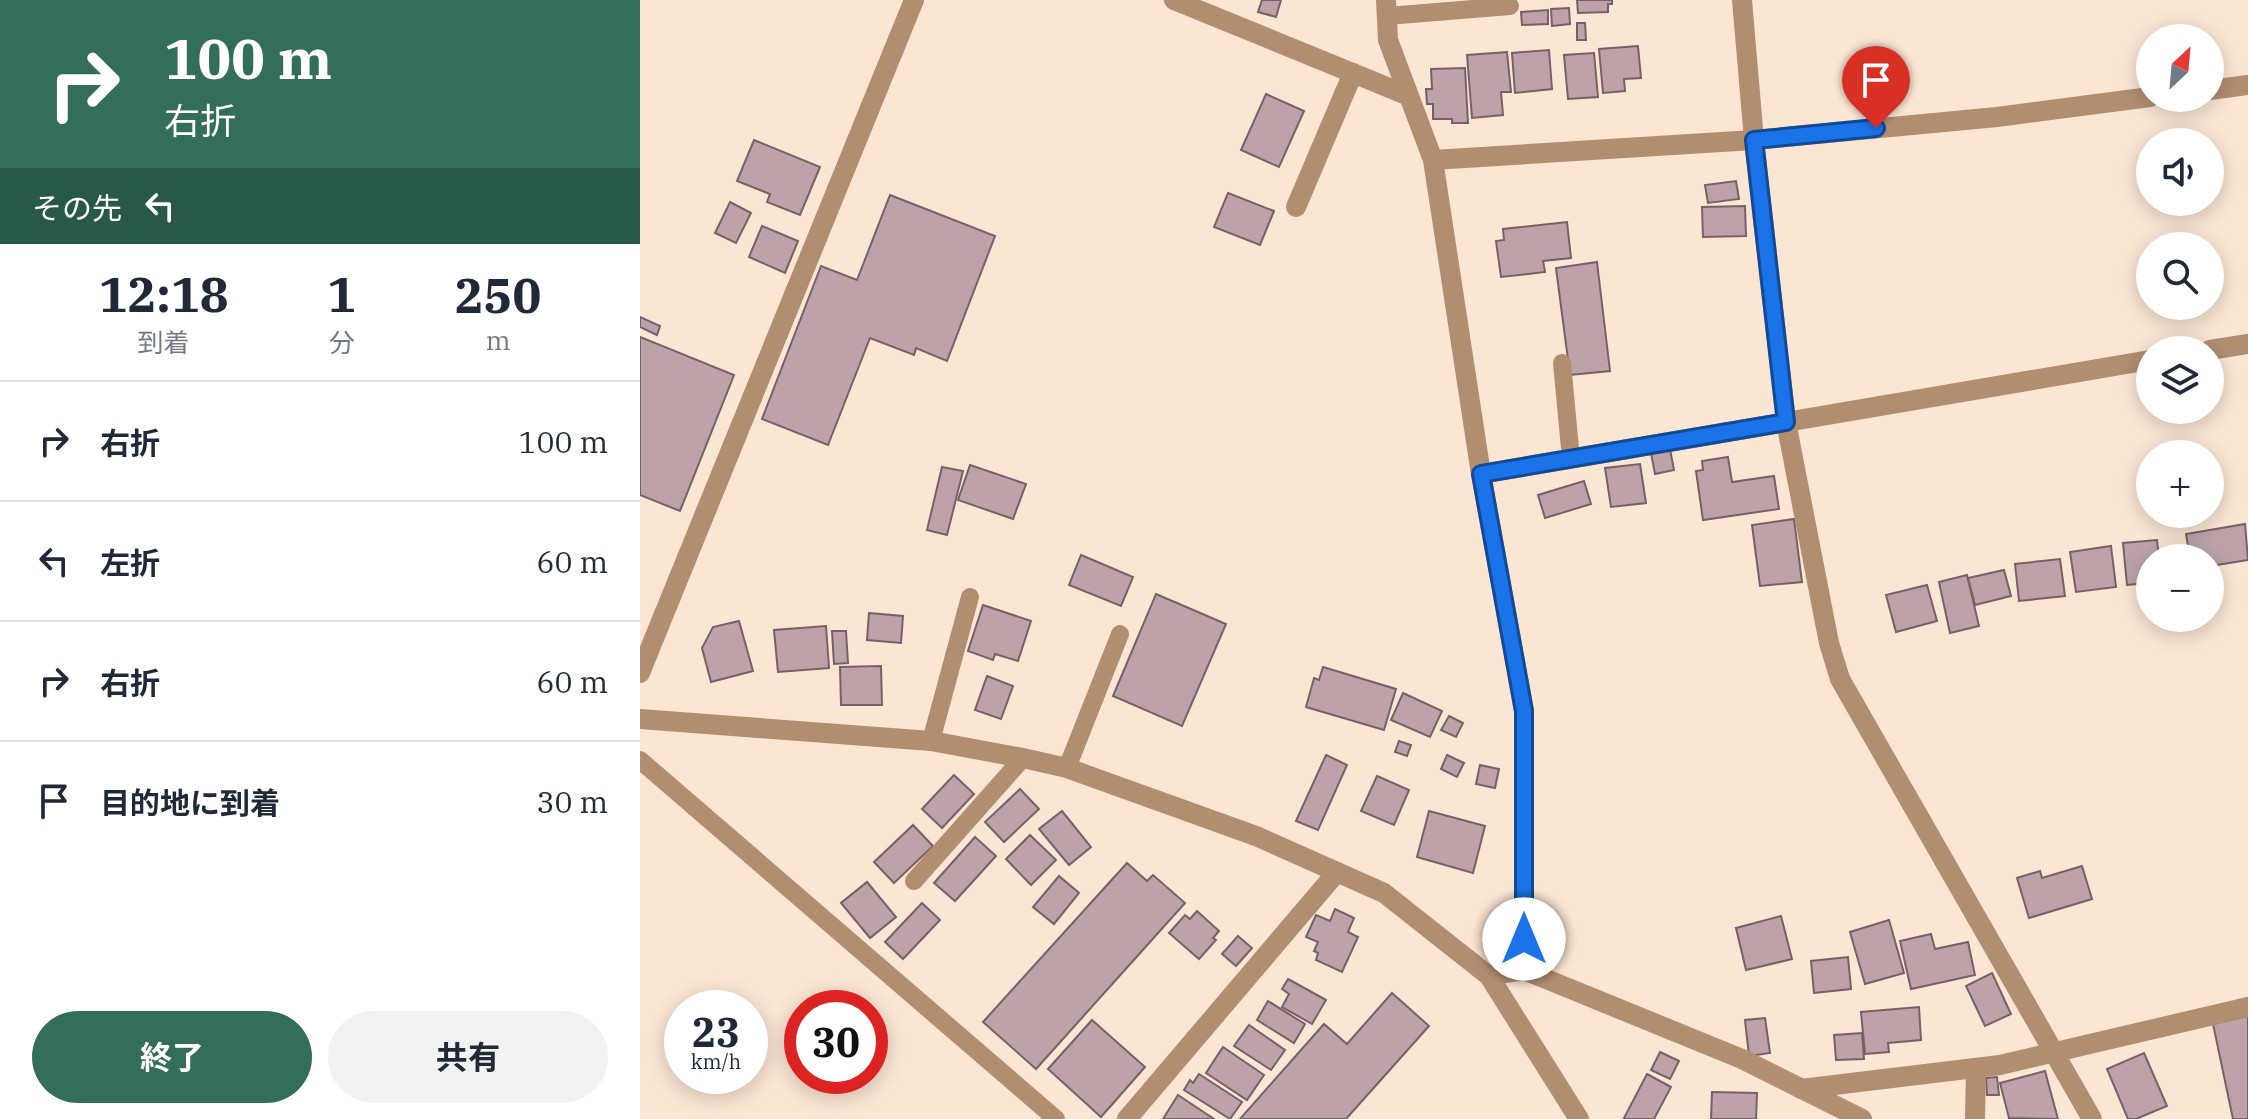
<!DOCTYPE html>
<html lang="ja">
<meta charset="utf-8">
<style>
:root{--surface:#fff;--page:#f2f2f3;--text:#1f2937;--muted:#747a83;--line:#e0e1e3;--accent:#326e59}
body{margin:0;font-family:"IBM Plex Serif","Noto Sans JP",serif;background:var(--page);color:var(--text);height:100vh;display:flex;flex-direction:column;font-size:30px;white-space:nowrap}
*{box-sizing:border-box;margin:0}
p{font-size:26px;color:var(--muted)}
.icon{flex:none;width:44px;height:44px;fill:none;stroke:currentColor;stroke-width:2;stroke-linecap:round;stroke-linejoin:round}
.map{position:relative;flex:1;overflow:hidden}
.side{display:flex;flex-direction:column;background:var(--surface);width:640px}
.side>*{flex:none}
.banner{background:#326e59;color:#fff;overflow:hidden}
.needle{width:52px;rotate:26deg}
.tools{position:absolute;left:1496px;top:24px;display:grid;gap:16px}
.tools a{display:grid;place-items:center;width:88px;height:88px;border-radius:50%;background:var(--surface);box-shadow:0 4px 20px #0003;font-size:40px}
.speed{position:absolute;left:24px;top:990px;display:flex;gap:16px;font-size:40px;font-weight:700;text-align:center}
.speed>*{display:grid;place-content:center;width:104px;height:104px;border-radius:50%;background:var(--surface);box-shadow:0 4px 20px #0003;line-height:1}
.speed small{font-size:20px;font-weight:400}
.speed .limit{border:12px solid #d22;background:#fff;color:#111}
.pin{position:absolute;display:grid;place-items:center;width:68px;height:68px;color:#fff;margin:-82px -34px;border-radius:50% 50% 50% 0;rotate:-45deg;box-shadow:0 0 8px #0007}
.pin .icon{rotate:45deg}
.me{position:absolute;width:88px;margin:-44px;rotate:0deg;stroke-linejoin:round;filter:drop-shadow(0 0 6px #0008)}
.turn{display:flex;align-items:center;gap:28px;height:168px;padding:0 32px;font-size:36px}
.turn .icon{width:104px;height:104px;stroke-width:2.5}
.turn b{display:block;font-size:56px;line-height:68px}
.then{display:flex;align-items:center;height:76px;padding:0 32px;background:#0003;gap:16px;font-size:30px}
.eta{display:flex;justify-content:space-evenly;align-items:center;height:136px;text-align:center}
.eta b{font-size:48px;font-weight:700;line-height:56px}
.cta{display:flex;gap:16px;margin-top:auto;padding:16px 32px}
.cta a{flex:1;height:92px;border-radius:48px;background:var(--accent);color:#fff;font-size:32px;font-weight:700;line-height:92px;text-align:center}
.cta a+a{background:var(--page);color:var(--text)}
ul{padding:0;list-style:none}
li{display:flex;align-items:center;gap:24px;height:120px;padding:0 32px;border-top:2px solid var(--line)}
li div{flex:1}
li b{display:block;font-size:30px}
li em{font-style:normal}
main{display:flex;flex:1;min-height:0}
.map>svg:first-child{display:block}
.building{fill:#bda2a9;stroke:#796067;stroke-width:2}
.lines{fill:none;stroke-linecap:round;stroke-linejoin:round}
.service{stroke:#b28e71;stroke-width:18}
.minor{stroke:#b28e71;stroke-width:20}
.tertiary{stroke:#b28e71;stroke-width:20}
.route-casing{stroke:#114b97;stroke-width:20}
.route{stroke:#1a73e8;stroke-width:14}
</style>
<main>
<section class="side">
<div class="banner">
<div class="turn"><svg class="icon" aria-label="right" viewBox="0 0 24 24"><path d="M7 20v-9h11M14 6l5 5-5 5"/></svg><div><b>100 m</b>右折</div></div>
<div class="then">その先<svg class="icon" aria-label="left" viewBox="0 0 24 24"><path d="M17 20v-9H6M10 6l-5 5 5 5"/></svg></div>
</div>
<div class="eta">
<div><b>12:18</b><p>到着</p></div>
<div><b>1</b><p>分</p></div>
<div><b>250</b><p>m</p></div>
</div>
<ul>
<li><svg class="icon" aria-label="right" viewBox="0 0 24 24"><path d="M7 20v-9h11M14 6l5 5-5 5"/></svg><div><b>右折</b></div><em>100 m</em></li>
<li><svg class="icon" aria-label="left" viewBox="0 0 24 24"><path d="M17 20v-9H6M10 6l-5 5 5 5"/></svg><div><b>左折</b></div><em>60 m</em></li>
<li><svg class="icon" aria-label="right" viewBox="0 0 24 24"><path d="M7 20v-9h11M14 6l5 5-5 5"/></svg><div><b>右折</b></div><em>60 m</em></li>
<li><svg class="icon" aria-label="arrive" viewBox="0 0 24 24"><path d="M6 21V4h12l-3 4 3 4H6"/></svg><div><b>目的地に到着</b></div><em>30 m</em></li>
</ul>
<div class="cta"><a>終了</a><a>共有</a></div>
</section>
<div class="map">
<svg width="1608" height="1119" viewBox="0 0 1608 1119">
<rect width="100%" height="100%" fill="#fbe5d3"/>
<g class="building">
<path d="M622,0H641L636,17L618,12Z"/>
<path d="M937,0H972V4H968V12L938,13Z"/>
<path d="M929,8L930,24L912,26L911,9Z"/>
<path d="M908,10V24L882,25L881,12Z"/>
<path d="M937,23H945L946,40H937Z"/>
<path d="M998,46L1001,78L984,79L985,91L963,93L959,49Z"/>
<path d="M909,50L912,89L875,93L872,53Z"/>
<path d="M867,52L871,92H861L863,115L832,118L827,55Z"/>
<path d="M954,53L958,97L928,99L924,55Z"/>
<path d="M825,68L828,123H812V119H793V104H787L786,89H792L791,69Z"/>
<path d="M626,94L664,111L639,167L601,150Z"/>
<path d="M114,140L180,167L160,215L127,202L130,194L97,181Z"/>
<path d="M1096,181L1099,199L1068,203L1065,185Z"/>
<path d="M588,193L634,211L620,245L574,227Z"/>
<path d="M250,195L355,236L307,361L276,348L274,355L230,338L188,445L122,419L181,266L217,280Z"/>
<path d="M90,202L111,213L96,243L75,233Z"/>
<path d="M1105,206L1106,236L1063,237L1062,207Z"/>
<path d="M927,222L931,258L903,261L905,272L861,277L856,241L864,240L863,229Z"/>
<path d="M122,226L158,241L145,273L109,257Z"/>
<path d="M957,262L970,371L930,375L916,268Z"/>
<path d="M0,317L20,326L17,335L0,327Z"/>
<path d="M0,337L94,375L40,511L0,495Z"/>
<path d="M1030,449L1034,470L1015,474L1011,453Z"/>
<path d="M1088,457L1092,482L1134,476L1139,509L1063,520L1056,471L1063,470L1062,461Z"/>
<path d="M1000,464L1006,503L971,507L965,468Z"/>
<path d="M330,465L386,484L373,519L318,500Z"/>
<path d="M302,467L323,471L307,535L287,530Z"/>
<path d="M944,481L951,504L905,518L898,495Z"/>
<path d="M1154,519L1162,582L1120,586L1112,525Z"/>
<path d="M1605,524L1608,560L1570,566V558H1550L1546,534Z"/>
<path d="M1517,540L1519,558H1510V583L1487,585L1483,543Z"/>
<path d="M1471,546L1476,587L1436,592L1430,552Z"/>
<path d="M441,555L493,577L481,606L429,585Z"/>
<path d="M1420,559L1425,596L1379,601L1375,564Z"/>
<path d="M1364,570L1371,596L1335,605L1328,578Z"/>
<path d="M1327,575L1339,626L1310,633L1299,582Z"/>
<path d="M1287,585L1297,621L1256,632L1246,595Z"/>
<path d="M516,594L586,624L542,726L473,696Z"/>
<path d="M343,605L391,621L378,661L355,654L353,660L328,651Z"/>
<path d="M229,613L263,616L261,643L227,640Z"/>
<path d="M99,621L113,671L71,682L62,648L73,627Z"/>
<path d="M186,626L189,668L138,672L134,630Z"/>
<path d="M192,631H206L208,663L194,664Z"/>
<path d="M241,666L242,705H201L200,667Z"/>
<path d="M683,667L756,689L744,730L666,707L674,678L679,680Z"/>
<path d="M347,676L373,686L361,719L335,710Z"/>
<path d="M763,693L802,711L790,737L751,720Z"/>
<path d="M809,716L823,723L816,737L801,730Z"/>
<path d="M759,741L771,745L767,756L755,752Z"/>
<path d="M686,755L707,765L678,830L656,821Z"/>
<path d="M807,755L824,763L817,777L801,769Z"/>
<path d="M840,765L859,769L855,788L836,784Z"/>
<path d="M314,775L334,794L302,828L282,809Z"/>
<path d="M737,776L769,790L754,825L721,811Z"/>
<path d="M380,789L399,809L364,842L345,822Z"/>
<path d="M422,811L451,847L429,865L399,829Z"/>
<path d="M789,811L845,826L833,873L777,857Z"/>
<path d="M273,825L293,846L254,883L234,862Z"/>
<path d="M390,835L416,860L391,885L366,859Z"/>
<path d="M335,837L356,856L315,901L294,883Z"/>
<path d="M487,863L507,881L513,875L545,903L396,1069L343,1022Z"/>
<path d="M1442,866L1452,899L1389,918L1377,878L1400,871L1402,878Z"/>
<path d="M419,876L439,893L414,924L393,907Z"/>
<path d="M227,882L256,917L230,938L201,903Z"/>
<path d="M282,903L300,920L263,959L245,942Z"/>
<path d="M695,909L714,918L708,932L718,937L702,972L676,960L678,953L674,951L678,942L666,937L676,915L690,921Z"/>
<path d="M557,911L579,931L573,938L576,940L559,959L529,933L545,915L550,919Z"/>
<path d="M1141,916L1152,959L1106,970L1096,928Z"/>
<path d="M1249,920L1264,973L1225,984L1210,932Z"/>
<path d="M1291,934L1295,949L1328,942L1335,975L1271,989L1260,941Z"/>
<path d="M598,936L612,948L596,966L582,954Z"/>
<path d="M1208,957L1211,989L1174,993L1171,961Z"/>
<path d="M1352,973L1371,1014L1345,1026L1326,986Z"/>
<path d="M648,979L686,1000L672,1024L642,1007L649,994L642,989Z"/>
<path d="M752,993L789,1026L706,1119H600L684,1024L707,1044Z"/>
<path d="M628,1001L665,1024L654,1043L617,1020Z"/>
<path d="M1279,1007L1281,1040L1248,1043L1249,1052L1225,1054L1221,1012Z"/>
<path d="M1608,1016V1119H1593L1573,1024Z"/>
<path d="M1125,1018L1130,1053L1109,1056L1105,1020Z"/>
<path d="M452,1020L505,1067L461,1117L408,1069Z"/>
<path d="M609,1025L645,1050L631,1070L594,1046Z"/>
<path d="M1222,1033L1224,1059L1196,1060L1194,1035Z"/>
<path d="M583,1047L624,1075L607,1100L566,1073Z"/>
<path d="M1020,1052L1039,1061L1030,1079L1011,1070Z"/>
<path d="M1504,1053L1527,1106L1496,1119H1488L1467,1069Z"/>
<path d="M1405,1071L1418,1119L1369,1118L1360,1083Z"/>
<path d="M559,1074L602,1102L590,1119L544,1090L550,1080L553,1083Z"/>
<path d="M1007,1074L1031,1087L1014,1119H986L984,1118Z"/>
<path d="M1357,1077L1359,1095H1347L1346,1078Z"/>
<path d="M1072,1092L1117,1093L1116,1119H1071Z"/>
<path d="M538,1095L574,1119H523Z"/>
</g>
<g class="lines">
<g class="service">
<path d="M747,16L870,6"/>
<path d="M922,363L931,459"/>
<path d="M291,741L330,597"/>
<path d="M0,760L416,1119"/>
<path d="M427,768L480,634"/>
<path d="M274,881L383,758"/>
</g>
<g class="minor">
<path d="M534,0L769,96"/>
<path d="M746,0L748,40L793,160L841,474L884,711V970L849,976"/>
<path d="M1102,0L1114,140L1146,422L1189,643L1200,679L1452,1119"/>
<path d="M1570,90L1608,85"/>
<path d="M793,160L1114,140L1357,117L1510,97"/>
<path d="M656,207L713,73"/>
<path d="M1570,350L1608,344"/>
<path d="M841,474L1510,360"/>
<path d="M0,673L274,0"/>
<path d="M884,970L1102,1059L1222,1119"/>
<path d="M1161,1089L1360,1065L1608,1007"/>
<path d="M487,1119L697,872"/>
<path d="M1335,1119L1336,1068"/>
</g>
<path class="tertiary" d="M0,719L291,741L383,758L427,768L616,836L744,893L849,976L939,1119"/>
</g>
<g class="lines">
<defs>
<path id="route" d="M884,939V711L841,474L1146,422L1114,140L1236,128"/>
</defs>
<use href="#route" class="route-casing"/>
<use href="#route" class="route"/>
</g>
</svg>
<div class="tools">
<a><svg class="needle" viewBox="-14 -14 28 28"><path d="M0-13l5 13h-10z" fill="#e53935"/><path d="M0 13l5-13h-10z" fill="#747a83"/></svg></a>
<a><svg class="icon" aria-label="sound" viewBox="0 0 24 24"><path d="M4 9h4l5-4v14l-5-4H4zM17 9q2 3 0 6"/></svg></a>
<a><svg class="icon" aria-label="search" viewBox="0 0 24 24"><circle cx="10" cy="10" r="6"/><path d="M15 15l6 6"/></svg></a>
<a><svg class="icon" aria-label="layers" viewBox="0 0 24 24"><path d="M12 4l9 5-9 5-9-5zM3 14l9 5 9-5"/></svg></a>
<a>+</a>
<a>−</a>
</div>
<div class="speed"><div>23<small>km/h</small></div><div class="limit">30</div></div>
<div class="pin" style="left:1236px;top:128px;background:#d93025"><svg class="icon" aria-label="arrive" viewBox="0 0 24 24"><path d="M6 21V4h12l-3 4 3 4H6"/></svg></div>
<svg class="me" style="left:884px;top:939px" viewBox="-20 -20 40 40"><circle r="19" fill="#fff"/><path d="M0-13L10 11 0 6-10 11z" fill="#1a73e8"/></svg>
</div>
</main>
